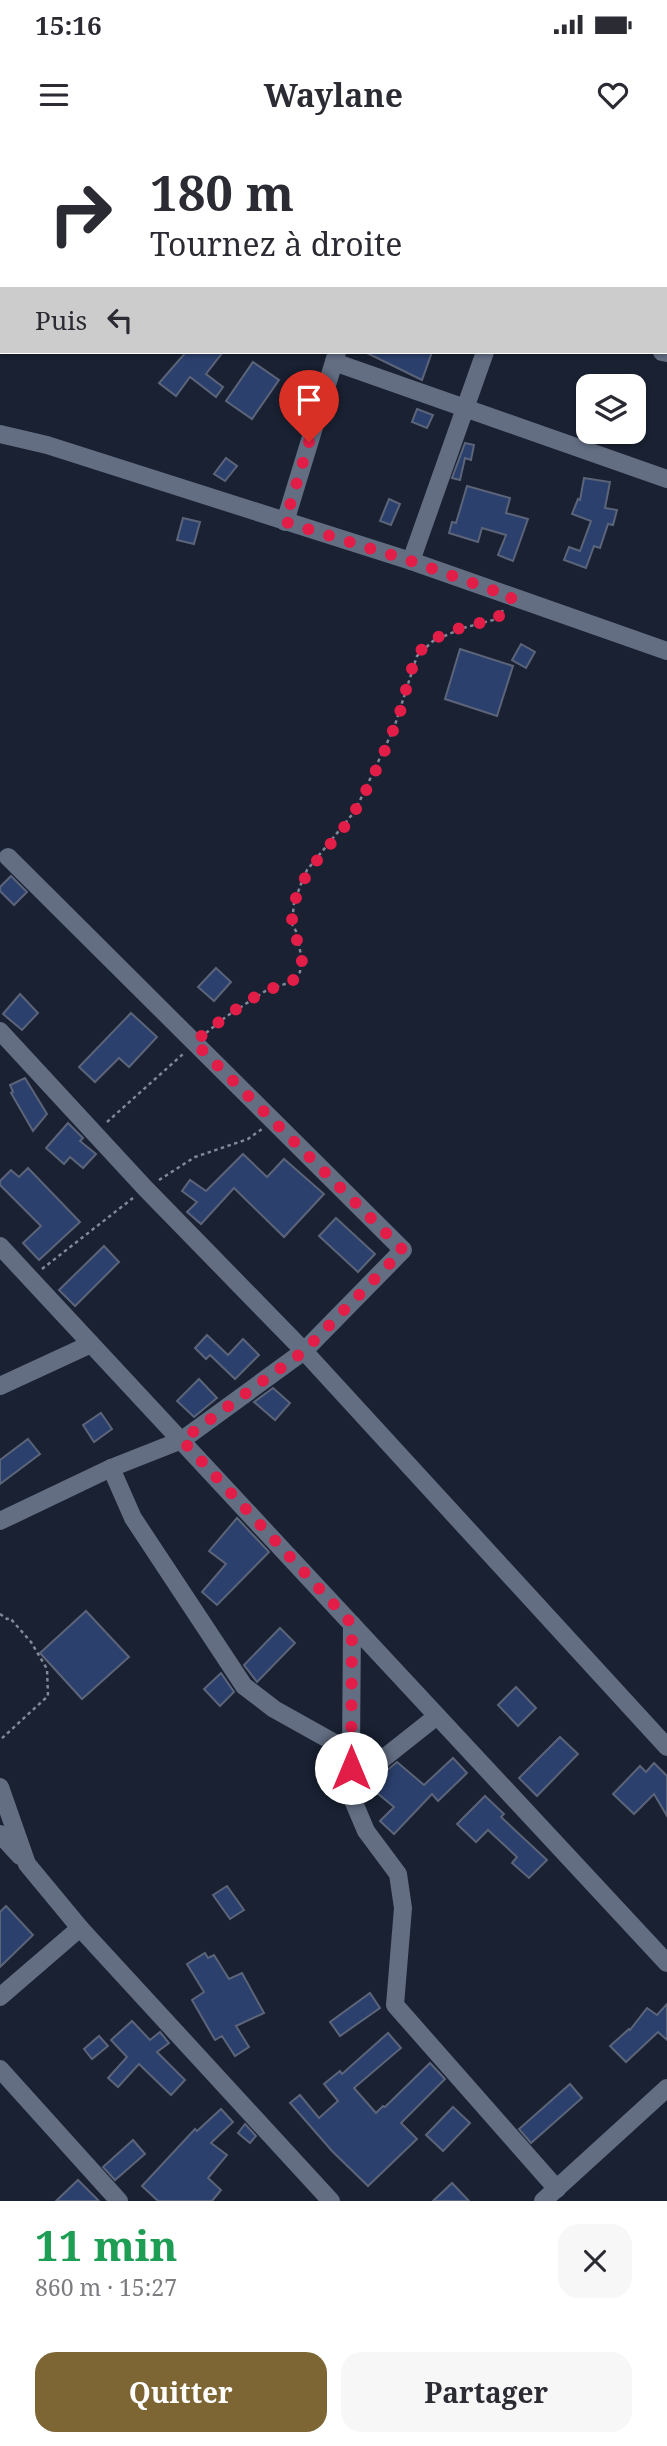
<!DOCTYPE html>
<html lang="fr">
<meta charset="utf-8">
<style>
:root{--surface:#fff;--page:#f7f7f7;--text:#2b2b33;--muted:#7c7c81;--accent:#7d6633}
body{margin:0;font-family:"Noto Serif",serif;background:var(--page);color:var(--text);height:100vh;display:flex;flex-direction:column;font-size:26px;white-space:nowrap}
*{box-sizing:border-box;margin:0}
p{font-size:23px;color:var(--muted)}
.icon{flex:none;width:38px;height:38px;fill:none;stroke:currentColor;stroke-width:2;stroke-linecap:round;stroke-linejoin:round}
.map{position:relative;height:2061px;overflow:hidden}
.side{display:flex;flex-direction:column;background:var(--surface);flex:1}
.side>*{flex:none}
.top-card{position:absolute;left:0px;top:0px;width:668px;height:214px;box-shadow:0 2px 5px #0004;background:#fff;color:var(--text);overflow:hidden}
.buttons{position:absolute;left:576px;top:234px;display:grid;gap:14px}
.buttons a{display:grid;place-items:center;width:70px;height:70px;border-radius:14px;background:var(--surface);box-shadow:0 2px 5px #0004;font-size:35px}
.pin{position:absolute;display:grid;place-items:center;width:60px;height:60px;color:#fff;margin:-72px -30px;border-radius:50% 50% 50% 0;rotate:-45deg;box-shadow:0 0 7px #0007}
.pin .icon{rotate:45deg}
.me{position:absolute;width:77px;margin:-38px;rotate:0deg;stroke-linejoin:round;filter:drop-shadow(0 0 5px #0008)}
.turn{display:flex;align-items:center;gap:24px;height:147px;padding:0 35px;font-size:32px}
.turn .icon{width:91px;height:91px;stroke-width:2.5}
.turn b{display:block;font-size:49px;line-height:60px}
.then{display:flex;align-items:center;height:66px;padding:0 35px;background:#0003;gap:14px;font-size:26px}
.round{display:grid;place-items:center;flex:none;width:74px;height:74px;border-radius:21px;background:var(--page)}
.headline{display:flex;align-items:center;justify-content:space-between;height:119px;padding:0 35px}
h1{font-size:42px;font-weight:700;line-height:52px;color:#1e9e55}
.button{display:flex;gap:14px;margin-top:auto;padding:14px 35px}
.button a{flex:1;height:80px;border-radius:21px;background:var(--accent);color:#fff;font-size:28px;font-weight:700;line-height:80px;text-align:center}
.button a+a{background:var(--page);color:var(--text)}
.status{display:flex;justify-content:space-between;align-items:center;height:49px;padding:0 35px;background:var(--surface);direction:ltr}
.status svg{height:19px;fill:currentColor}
header{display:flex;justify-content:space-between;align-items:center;height:91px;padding:0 35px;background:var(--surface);font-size:32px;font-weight:700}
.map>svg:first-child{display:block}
.building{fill:#2c406d;stroke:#5b6479;stroke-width:2}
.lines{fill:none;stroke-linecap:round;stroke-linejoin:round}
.path{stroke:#818897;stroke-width:2.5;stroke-dasharray:3.5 3.5;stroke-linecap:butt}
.minor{stroke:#636e83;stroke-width:18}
.route{stroke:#e11d48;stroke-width:12;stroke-dasharray:0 21.6}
</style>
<div class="status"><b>15:16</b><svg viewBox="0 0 49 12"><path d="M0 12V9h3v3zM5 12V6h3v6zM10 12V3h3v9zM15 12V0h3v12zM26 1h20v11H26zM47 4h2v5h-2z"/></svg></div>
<header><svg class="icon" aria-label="menu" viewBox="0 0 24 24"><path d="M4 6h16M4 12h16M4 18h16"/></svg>Waylane<svg class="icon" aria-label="heart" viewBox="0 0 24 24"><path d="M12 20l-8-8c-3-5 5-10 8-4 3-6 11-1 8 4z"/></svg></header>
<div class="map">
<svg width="667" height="2061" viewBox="0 0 667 2061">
<rect width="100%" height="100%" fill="#192132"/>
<g class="building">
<path d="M186,212H223L206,234L223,247L216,257L190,237L176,256L159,243Z"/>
<path d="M365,212H432L422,240Z"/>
<path d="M253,222L279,240L252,279L226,261Z"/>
<path d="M417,269L433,275L427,288L412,282Z"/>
<path d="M465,303L474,305L471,320L465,318L460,340L452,338Z"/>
<path d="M226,318L237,326L225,341L214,334Z"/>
<path d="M584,338L610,342L605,368L617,370L613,385L608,384L600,408L594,406L586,428L564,420L569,407L580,411L591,381L572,374L578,359L580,360Z"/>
<path d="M467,346L510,358L506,373L528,379L513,421L498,415L506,395L482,388L478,402L449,393L452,382L456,383Z"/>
<path d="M389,359L400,364L391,385L380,381Z"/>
<path d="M183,378L200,382L194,404L177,400Z"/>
<path d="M521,504L535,512L526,528L512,520Z"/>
<path d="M460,509L513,526L497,576L445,559Z"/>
<path d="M11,736L27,752L14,765L0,751V747Z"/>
<path d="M216,828L231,842L214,861L198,847Z"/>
<path d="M20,854L38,873L22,890L3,874Z"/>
<path d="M131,873L157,897L129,927L119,918L95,942L79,927Z"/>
<path d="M25,938L47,974L33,991L11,953L13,952L10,945Z"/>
<path d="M68,983L83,998L80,1001L96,1014L83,1028L70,1017L64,1024L46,1008Z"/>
<path d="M243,1014L267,1037L284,1019L324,1054L284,1097L234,1048L201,1084L187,1072L197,1062L182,1051L190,1040L206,1051Z"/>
<path d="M28,1028L80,1082L39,1120L23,1103L41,1086L0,1045V1041L11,1030L19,1037Z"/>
<path d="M336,1078L375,1114L358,1132L319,1096Z"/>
<path d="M104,1106L119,1122L75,1166L59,1150Z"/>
<path d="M207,1195L228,1215L243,1199L259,1215L235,1239L210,1215L206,1219L195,1208Z"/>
<path d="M199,1239L217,1258L194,1277L177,1261Z"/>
<path d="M273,1248L290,1263L275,1280L254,1262Z"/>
<path d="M101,1273L112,1289L94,1302L83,1285Z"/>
<path d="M28,1299L40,1314L0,1344V1320Z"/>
<path d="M237,1378L269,1412L217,1465L202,1452L226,1424L209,1411Z"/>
<path d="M86,1471L129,1517L82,1559L40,1513Z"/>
<path d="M280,1488L295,1503L257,1542L244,1525Z"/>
<path d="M221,1533L234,1552L220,1566L204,1549Z"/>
<path d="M516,1547L536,1568L518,1586L498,1565Z"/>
<path d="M560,1597L578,1614L537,1656L519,1638Z"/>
<path d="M453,1618L467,1633L438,1661L432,1654L394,1694L380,1681L394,1667L371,1648L385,1632L397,1622L424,1645Z"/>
<path d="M654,1623L667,1636V1676L654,1654L634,1674L613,1654L640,1626L646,1632Z"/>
<path d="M485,1656L504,1674L501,1677L547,1720L529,1738L512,1723L517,1717L488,1690L476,1702L457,1684Z"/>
<path d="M227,1746L244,1770L230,1779L213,1755Z"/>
<path d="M6,1766L33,1795L0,1827V1772Z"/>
<path d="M205,1813L208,1818L214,1815L229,1839L242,1833L264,1873L236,1886L249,1907L235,1916L222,1896L215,1900L192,1860L204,1852L187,1824Z"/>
<path d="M370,1853L380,1868L340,1896L330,1882Z"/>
<path d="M667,1864V1900L658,1892L626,1922L610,1906L629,1889L630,1890L647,1868L657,1875Z"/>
<path d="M132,1881L150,1900L160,1892L169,1903L157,1912L185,1940L171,1955L139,1924L118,1947L108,1938L127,1917L111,1900Z"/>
<path d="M388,1893L401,1908L354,1948L376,1973L383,1966L385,1967L430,1923L445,1939L401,1983L417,1999L368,2046L332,2011L290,1963L300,1955L319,1978L338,1961L324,1944L340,1931L342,1934Z"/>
<path d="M99,1896L108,1906L92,1919L84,1909Z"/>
<path d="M570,1944L582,1958L531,2003L519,1989Z"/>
<path d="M453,1967L470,1983L443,2011L426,1995Z"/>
<path d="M221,1969L233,1982L211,2003L227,2015L208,2038L221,2050L212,2061H158L142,2046L195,1989L197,1991Z"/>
<path d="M245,1984L256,1996L250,2003L238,1993Z"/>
<path d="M133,2000L145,2014L115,2040L103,2027Z"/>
<path d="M78,2040L99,2061H56Z"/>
<path d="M452,2043L469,2061H433Z"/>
</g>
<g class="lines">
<g class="path">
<path d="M462,0V2"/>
<path d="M206,893L227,876L267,850L291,842L300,832L301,816L297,793L292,784L294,763L301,744L307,730L355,671L394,588L417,516L433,501L463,488L497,479L503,470"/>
<path d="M107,982L183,914"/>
<path d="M159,1040L195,1017L248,999L262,989"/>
<path d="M42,1129L133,1058"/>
<path d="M0,1474L7,1479L10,1478L31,1502L47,1529L48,1556L0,1600"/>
</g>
<g class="minor">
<path d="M431,0L437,2"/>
<path d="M401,2L402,0"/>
<path d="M662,212L667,213"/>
<path d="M334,222L667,339"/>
<path d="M0,294L47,305L411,421L667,511"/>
<path d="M285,382L337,212"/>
<path d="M411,421L485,212"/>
<path d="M0,891L145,1048L304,1211L667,1607"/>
<path d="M0,1106L667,1823"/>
<path d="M0,1246L91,1204"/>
<path d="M111,1328L133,1378L244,1546L274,1569L351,1612L352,1658L366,1691L398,1734L403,1768L395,1865L557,2049"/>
<path d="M0,1381L111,1328L182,1300L304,1211L403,1110L8,717"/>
<path d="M351,1612L352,1484"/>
<path d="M351,1644L437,1576"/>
<path d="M0,1647L27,1724L80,1788L331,2061"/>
<path d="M0,1694L20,1716"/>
<path d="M0,1857L80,1788"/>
<path d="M0,1929L119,2061"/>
<path d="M543,2061L667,1948"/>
</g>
</g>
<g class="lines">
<path class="route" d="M309,302L285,382L411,421L512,457L497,479C472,485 432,491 417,516C411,527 404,559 400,572C388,605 373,639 356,669C338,702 306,723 295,761C293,767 292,775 292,782C293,797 308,816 299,833C293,845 279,845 268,850C241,863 217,884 194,902L403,1110L304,1211L182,1300L352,1484L351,1628"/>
</g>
</svg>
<div class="buttons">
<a><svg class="icon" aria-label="layers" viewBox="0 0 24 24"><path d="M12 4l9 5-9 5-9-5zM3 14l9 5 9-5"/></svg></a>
</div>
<div class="pin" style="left:309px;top:302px;background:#d93025"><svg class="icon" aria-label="arrive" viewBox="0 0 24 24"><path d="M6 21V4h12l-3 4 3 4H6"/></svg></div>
<svg class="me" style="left:351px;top:1628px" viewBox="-20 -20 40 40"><circle r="19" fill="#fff"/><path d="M0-13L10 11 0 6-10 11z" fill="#e11d48"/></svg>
<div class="top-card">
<div class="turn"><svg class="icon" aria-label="right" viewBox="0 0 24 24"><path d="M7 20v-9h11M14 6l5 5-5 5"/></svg><div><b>180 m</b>Tournez à droite</div></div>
<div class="then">Puis<svg class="icon" aria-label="left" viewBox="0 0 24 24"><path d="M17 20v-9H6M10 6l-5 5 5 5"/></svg></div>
</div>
</div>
<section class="side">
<div class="headline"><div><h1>11 min</h1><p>860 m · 15:27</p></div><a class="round"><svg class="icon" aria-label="close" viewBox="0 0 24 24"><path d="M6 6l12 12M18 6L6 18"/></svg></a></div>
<div class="button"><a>Quitter</a><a>Partager</a></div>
</section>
